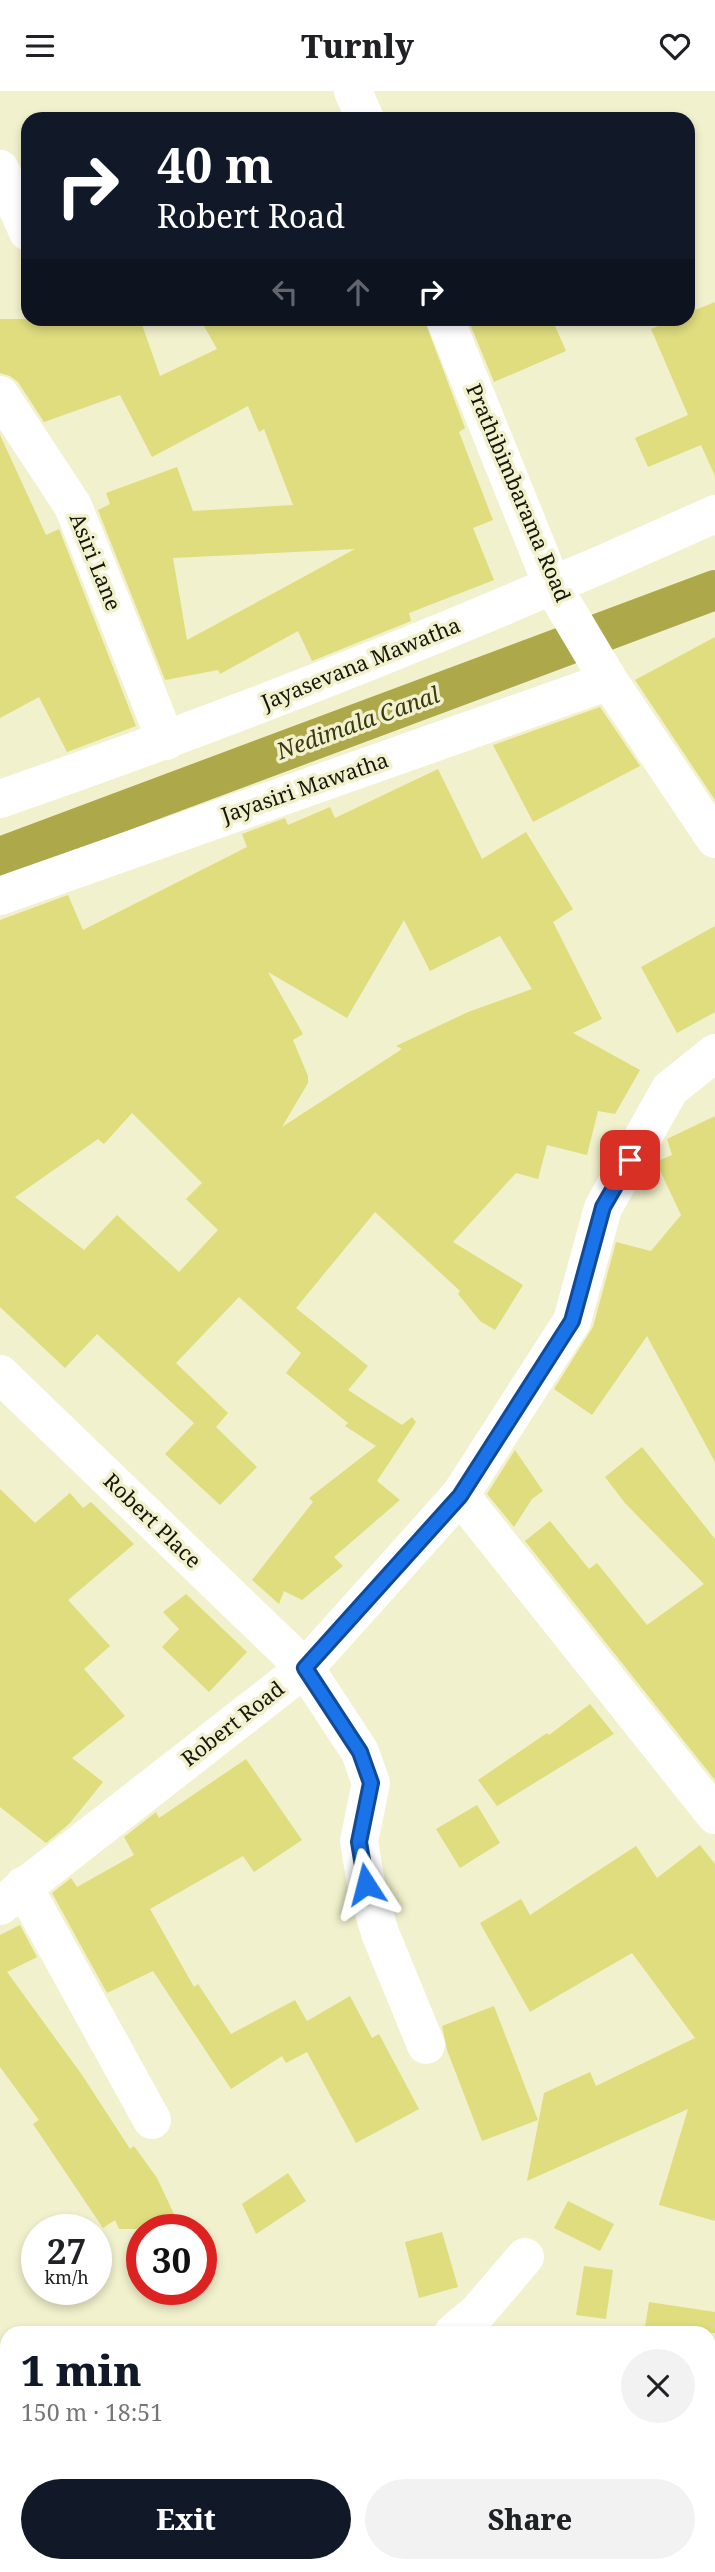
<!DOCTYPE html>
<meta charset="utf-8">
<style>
:root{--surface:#fff;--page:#f2f2f2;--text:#202124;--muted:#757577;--accent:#111827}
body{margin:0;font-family:"Noto Serif",serif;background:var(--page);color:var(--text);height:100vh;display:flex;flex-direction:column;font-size:26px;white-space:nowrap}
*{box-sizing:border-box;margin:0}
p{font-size:23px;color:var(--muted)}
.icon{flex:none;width:38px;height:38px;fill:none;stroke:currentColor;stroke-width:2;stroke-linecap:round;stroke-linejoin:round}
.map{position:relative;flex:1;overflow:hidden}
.drawer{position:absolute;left:0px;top:2235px;width:716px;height:247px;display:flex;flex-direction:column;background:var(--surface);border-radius:21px 21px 0 0;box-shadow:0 4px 10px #0003}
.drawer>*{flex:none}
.guide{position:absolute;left:21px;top:21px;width:674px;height:214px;border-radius:21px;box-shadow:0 4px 10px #0003;background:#111827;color:#fff;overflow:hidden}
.speed{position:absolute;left:21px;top:2123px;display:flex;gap:14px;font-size:35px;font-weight:700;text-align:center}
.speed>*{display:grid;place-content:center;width:91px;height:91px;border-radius:50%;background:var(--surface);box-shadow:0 4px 10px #0003;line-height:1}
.speed small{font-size:18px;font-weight:400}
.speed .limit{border:10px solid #d22;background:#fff;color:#111}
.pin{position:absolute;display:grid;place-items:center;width:60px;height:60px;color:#fff;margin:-30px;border-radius:14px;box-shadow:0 4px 10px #0006}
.me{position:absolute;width:77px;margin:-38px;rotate:351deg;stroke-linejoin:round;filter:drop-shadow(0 0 5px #0008)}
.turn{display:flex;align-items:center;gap:24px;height:147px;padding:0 21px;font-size:32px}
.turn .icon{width:91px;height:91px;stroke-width:2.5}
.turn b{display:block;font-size:49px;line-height:60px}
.lanes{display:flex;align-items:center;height:66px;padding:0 21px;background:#0003;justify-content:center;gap:35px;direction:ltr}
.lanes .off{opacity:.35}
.round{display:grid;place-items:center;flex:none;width:74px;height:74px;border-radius:37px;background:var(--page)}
.overview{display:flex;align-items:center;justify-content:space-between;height:119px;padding:0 21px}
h1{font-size:42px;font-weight:800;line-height:52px;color:var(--accent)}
.button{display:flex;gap:14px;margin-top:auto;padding:14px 21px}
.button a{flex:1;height:80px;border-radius:42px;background:var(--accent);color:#fff;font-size:28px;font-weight:800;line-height:80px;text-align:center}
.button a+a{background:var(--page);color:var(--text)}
header{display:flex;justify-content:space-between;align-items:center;height:91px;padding:0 21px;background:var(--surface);font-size:32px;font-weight:800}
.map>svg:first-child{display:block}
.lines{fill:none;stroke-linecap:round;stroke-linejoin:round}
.canal{stroke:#ada94b;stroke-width:40}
.building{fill:#dfdd7e;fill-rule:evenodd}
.minor{stroke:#fff;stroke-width:38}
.route-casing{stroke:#114b97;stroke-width:18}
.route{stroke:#1a73e8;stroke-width:12}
.labels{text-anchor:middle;stroke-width:7;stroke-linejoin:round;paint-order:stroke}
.street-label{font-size:21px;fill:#151508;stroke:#f1f1cd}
.water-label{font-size:23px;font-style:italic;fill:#3a3910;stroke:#f1f1cd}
</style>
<header><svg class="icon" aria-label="menu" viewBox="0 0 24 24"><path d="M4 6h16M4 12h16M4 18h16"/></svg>Turnly<svg class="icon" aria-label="heart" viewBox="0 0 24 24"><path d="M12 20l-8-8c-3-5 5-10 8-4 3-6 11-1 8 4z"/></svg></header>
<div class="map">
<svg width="715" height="2481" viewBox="0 0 715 2481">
<rect width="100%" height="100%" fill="#f1f1cd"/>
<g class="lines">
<path class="canal" d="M0,766L715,499"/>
</g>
<g class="building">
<path d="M715,211V385L701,354L648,376L635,347L688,324L651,238L676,228H688V222Z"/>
<path d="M0,228H140L160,285L217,258L200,228H424L465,337L459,341L493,429L473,437L494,489L409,522L411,530L312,570L298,540L220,583L218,579L165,589L98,419L110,413L106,402L177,376L193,420L293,414L264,338L259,341L248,315L152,366L120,304L44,331L18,291L10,285L0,282ZM355,458L187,549L173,467Z"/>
<path d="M468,228H552L566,260L494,291Z"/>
<path d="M0,344L46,444L59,438L136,635L67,661L39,606L0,627Z"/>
<path d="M715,546V709L635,589Z"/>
<path d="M600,616L640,675L533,731L493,654Z"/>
<path d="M438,678L482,768L526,741L573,818L553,831L602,928L573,942L640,979L615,1023L598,1020L587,1064L547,1054L538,1088L516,1082L453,1151L523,1194L495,1239L480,1230L458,1203L460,1200L375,1121L296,1217L368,1275L348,1299L402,1334L412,1326L416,1331L377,1390L400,1409L334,1466L343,1475L302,1509L284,1500L279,1513L252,1489L313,1411L309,1407L376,1355L345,1335L348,1332L286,1282L301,1262L239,1206L176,1272L228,1322L216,1336L257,1376L220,1414L165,1363L194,1332L97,1243L65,1277L0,1216V829L68,804L83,839L247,756L242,743L285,727L288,734L330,716L335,727ZM404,829L430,880L500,845L532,898L468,921L396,955L402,958L282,1036L308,992V985L293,949L303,943L268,881L347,927ZM132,1022L202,1092L186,1108L218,1139L179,1181L117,1124L84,1159L15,1106L98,1048L104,1053Z"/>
<path d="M715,835V921L677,942L641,876Z"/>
<path d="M715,1025V1371L647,1245L592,1324L554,1298L593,1236L616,1151L651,1160L681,1124L656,1071L672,1064L667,1048Z"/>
<path d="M642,1356L715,1448V1689L525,1450L550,1430L589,1478L597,1472L647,1534L704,1493L625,1412L605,1386Z"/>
<path d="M515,1359L543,1400L532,1408L514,1436L487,1403Z"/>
<path d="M0,1398L35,1432L70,1402L83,1417L91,1411L134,1453L68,1509L110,1555L84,1578L125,1625L72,1667L103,1691L69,1733L46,1752L0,1716Z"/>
<path d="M186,1503L247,1561L209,1601L162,1556L179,1538L163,1521Z"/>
<path d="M590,1613L614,1643L497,1715L478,1689L547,1642L549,1644Z"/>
<path d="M246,1668L302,1749L254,1781L243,1765L150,1818L194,1896L198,1893L231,1943L295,1909L307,1930L350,1905L372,1947L379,1943L419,2018L356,2052L307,1961L286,1972L282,1965L231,1998L153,1880L107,1902L52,1802L71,1787L77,1796L134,1764L124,1746L156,1721L159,1727Z"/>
<path d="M477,1714L500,1752L460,1777L436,1738Z"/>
<path d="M700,1754L715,1773V2130L659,2114L688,2018L527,2090L544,2002L590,1981L596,1995L695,1947L632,1862L530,1921L480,1832L521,1808L530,1824L636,1755L657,1787Z"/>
<path d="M20,1834L37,1866L7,1881L82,1984L130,2058L134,2055L157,2087L181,2138H119L115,2129L103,2137L33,2033L39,2029L0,1976V1844Z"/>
<path d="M494,1915L538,2029L482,2050L447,1959L442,1935Z"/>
<path d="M288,2082L306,2110L256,2143L242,2113Z"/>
<path d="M568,2110L614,2133L600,2160L554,2137Z"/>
<path d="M442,2141L458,2196L419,2207L405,2151Z"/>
<path d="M584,2175L613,2179L606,2228L576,2224Z"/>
<path d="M649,2211L715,2221V2242H644Z"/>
</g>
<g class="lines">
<g class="minor">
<path d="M353,0L365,28"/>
<path d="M0,78L28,141"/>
<path d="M445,228L553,496L609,590L715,748"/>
<path d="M0,304L73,415L166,650"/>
<path d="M0,708C243,624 481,529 715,423"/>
<path d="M0,805L609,590"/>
<path d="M0,1283L305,1577L360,1661L371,1692L359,1750L366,1793L380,1842L426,1954"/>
<path d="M460,1404L715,1724"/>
<path d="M23,1795L152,2029"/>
<path d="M0,1815L305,1577L460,1404L572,1230L603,1117L670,998L715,962"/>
<path d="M453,2242L478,2221L525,2166"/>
<path d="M284,2474L313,2481"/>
<path d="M254,2481L256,2474"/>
</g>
</g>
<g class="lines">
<defs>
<path id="route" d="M366,1793L359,1751L371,1692L360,1661L305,1577L460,1405L572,1230L603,1116L630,1069"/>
</defs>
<use href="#route" class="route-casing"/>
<use href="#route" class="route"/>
</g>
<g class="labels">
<g class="street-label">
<text transform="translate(518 402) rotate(67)" y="7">Prathibimbarama Road</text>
<text transform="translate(95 471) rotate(68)" y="7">Asiri Lane</text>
<text transform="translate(361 573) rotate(-22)" y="7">Jayasevana Mawatha</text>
<text transform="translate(305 697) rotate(-19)" y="7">Jayasiri Mawatha</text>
<text transform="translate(152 1430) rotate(44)" y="7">Robert Place</text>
<text transform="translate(233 1633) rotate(-38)" y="7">Robert Road</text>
</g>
<g class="water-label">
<text transform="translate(358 632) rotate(-20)" y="8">Nedimala Canal</text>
</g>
</g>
</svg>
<div class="speed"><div>27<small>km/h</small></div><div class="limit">30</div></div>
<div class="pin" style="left:630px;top:1069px;background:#d93025"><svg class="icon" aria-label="arrive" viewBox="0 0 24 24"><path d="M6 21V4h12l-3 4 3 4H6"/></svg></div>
<svg class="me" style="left:366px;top:1793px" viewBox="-20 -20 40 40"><path d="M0-17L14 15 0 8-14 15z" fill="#1a73e8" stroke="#fff" stroke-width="4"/></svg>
<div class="guide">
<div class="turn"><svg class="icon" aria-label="right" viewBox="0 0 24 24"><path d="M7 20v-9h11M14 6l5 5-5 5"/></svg><div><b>40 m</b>Robert Road</div></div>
<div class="lanes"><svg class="icon off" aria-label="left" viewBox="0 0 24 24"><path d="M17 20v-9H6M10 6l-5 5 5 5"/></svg><svg class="icon off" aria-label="ahead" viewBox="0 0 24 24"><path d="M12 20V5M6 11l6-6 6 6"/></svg><svg class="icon" aria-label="right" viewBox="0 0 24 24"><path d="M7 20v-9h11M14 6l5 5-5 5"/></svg></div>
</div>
<section class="drawer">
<div class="overview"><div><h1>1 min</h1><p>150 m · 18:51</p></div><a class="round"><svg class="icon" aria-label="close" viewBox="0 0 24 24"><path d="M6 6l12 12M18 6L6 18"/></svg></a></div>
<div class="button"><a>Exit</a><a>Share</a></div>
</section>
</div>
